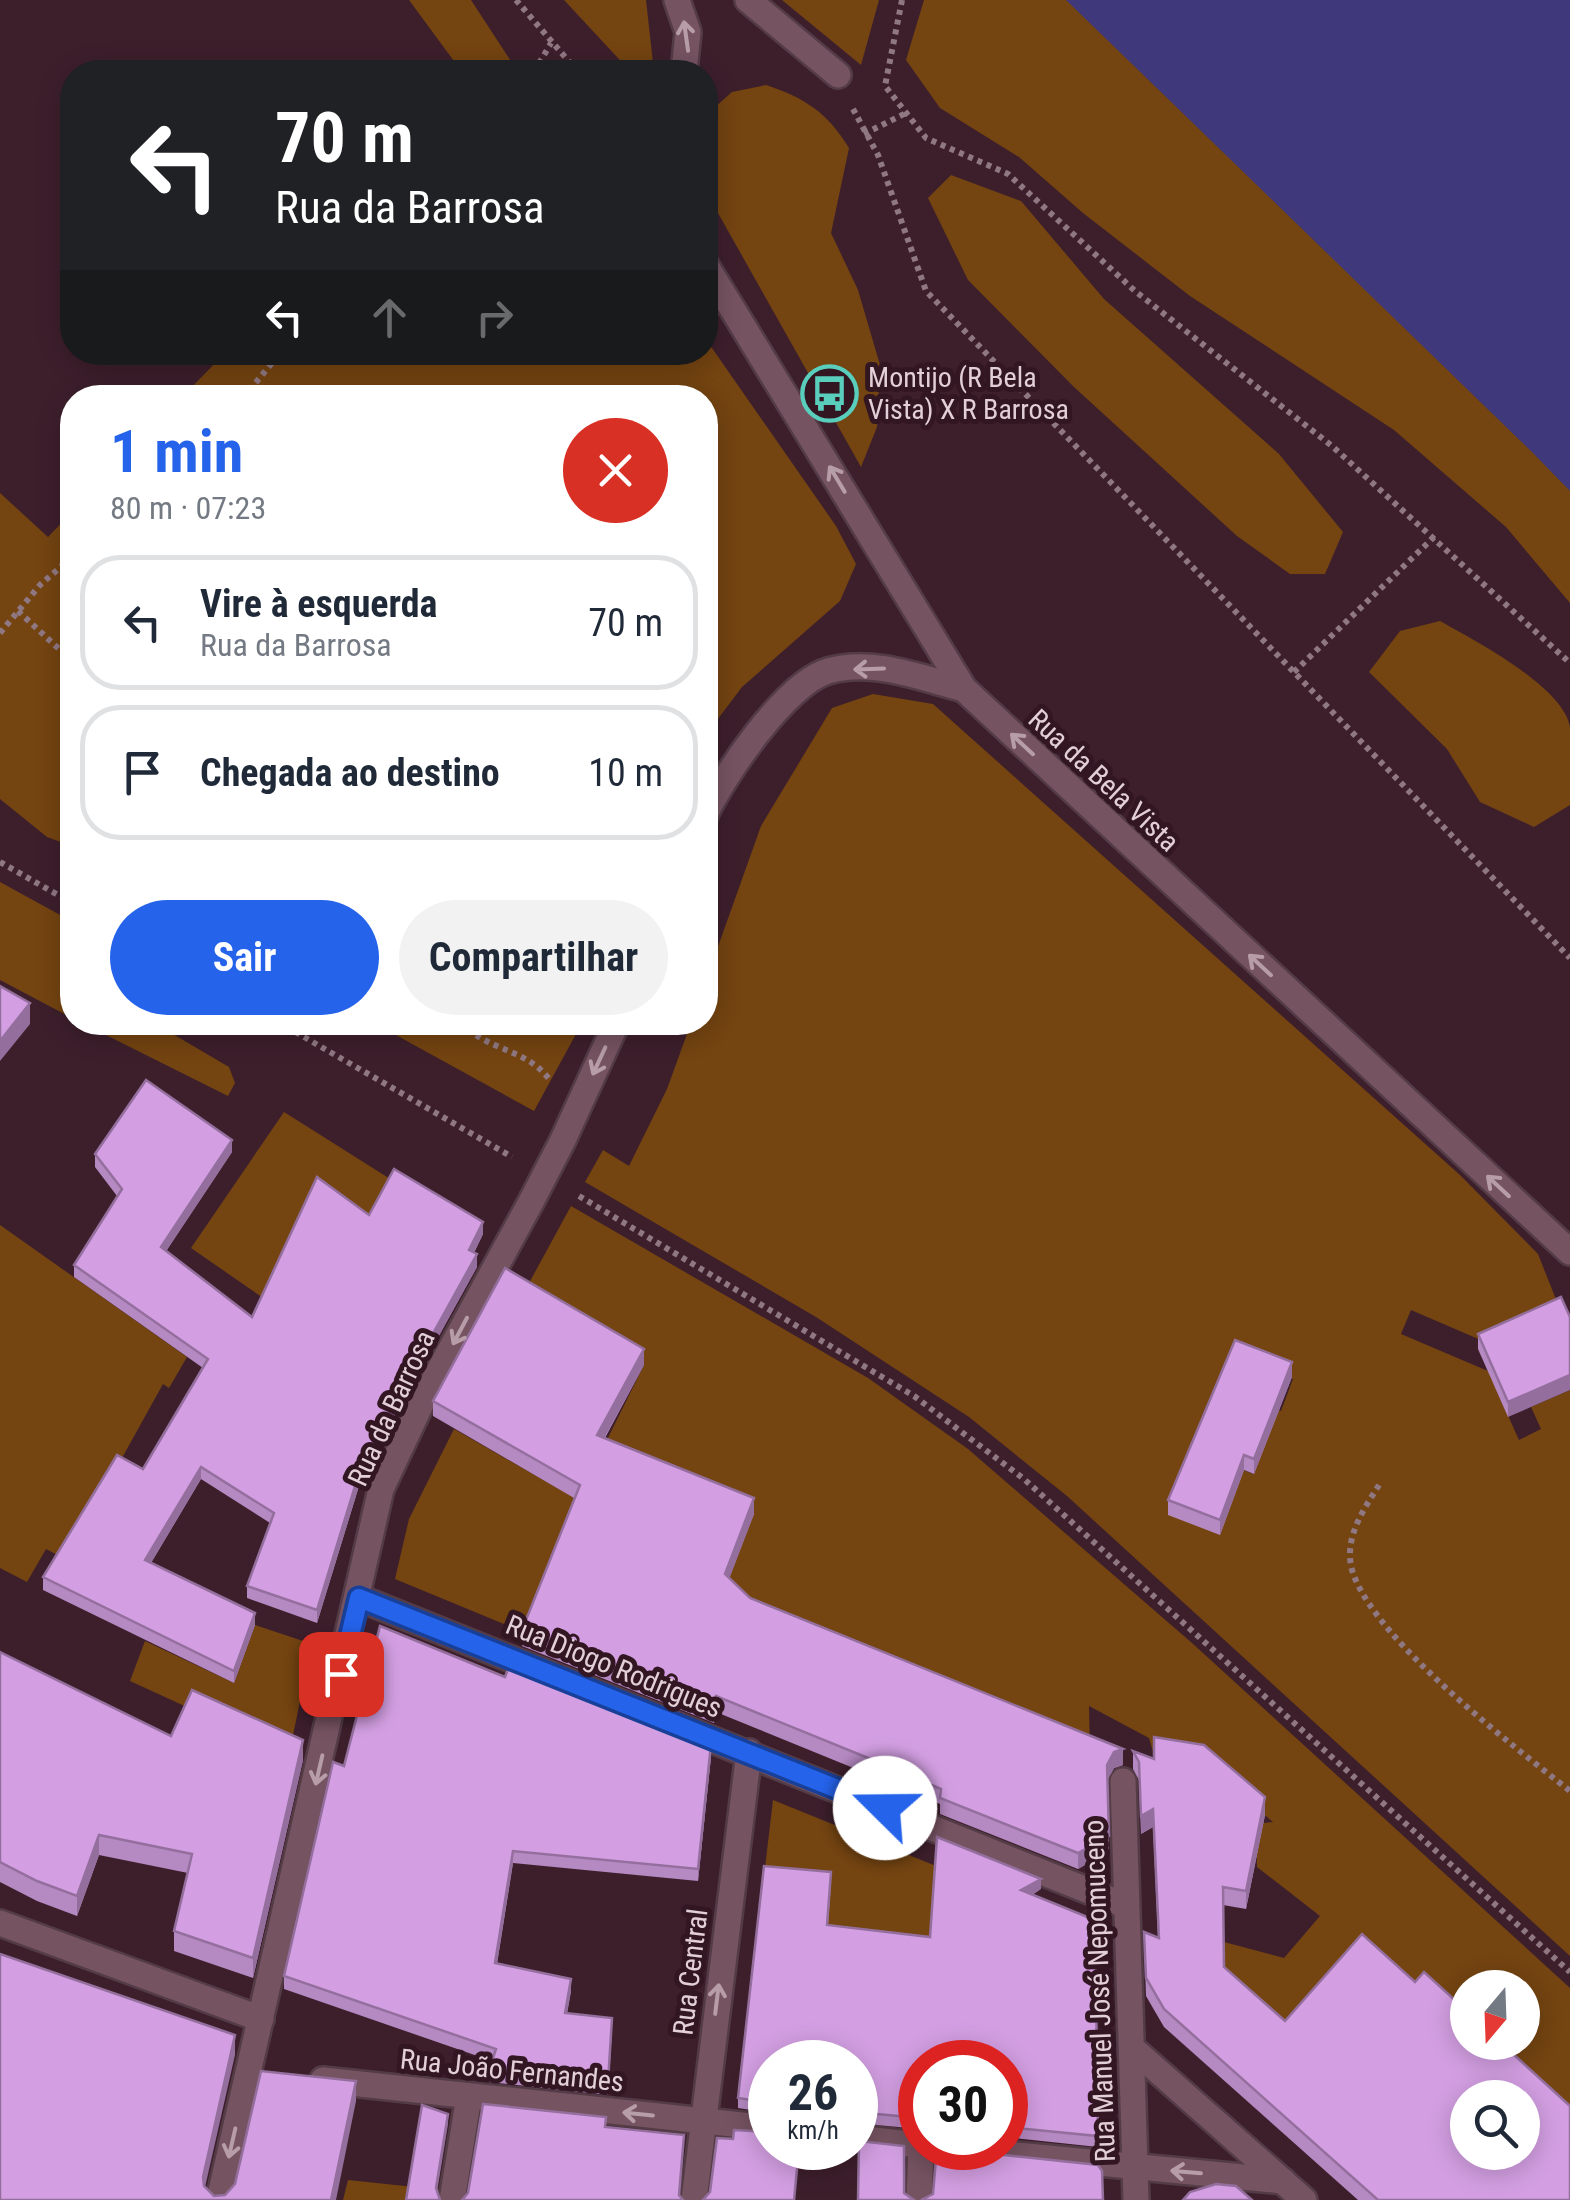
<!DOCTYPE html>
<html lang="pt">
<meta charset="utf-8">
<style>
:root{--surface:#fff;--page:#f2f2f3;--text:#1f2937;--muted:#747a83;--line:#e0e1e3;--accent:#2563eb}
body{margin:0;font-family:"Roboto Condensed",sans-serif;background:var(--page);color:var(--text);height:100vh;display:flex;flex-direction:column;font-size:38px;white-space:nowrap}
*{box-sizing:border-box;margin:0}
p{font-size:32px;color:var(--muted)}
.icon{flex:none;width:55px;height:55px;fill:none;stroke:currentColor;stroke-width:2;stroke-linecap:round;stroke-linejoin:round}
.map{position:relative;flex:1;overflow:hidden}
.panel{position:absolute;left:60px;top:385px;width:658px;height:650px;display:flex;flex-direction:column;background:var(--surface);border-radius:40px;box-shadow:0 5px 25px #0003}
.panel>*{flex:none}
.banner{position:absolute;left:60px;top:60px;width:658px;height:305px;border-radius:40px;box-shadow:0 5px 25px #0003;background:#202124;color:#fff;overflow:hidden}
.needle{width:65px;rotate:199deg}
.buttons{position:absolute;left:1450px;top:1970px;display:grid;gap:20px}
.buttons a{display:grid;place-items:center;width:90px;height:90px;border-radius:50%;background:var(--surface);box-shadow:0 5px 25px #0003;font-size:50px}
.speed{position:absolute;left:748px;top:2040px;display:flex;gap:20px;font-size:50px;font-weight:700;text-align:center}
.speed>*{display:grid;place-content:center;width:130px;height:130px;border-radius:50%;background:var(--surface);box-shadow:0 5px 25px #0003;line-height:1}
.speed small{font-size:25px;font-weight:400}
.speed .limit{border:15px solid #d22;background:#fff;color:#111}
.pin{position:absolute;display:grid;place-items:center;width:85px;height:85px;color:#fff;margin:-42px;border-radius:20px;box-shadow:0 5px 15px #0006}
.me{position:absolute;width:110px;margin:-55px;rotate:292deg;stroke-linejoin:round;filter:drop-shadow(0 0 8px #0008)}
.turn{display:flex;align-items:center;gap:35px;height:210px;padding:0 50px;font-size:45px}
.turn .icon{width:130px;height:130px;stroke-width:2.5}
.turn b{display:block;font-size:70px;line-height:85px}
.lanes{display:flex;align-items:center;height:95px;padding:0 50px;background:#0003;justify-content:center;gap:50px;direction:ltr}
.lanes .off{opacity:.35}
.round{display:grid;place-items:center;flex:none;width:105px;height:105px;border-radius:52px;background:var(--page)}
.summary{display:flex;align-items:center;justify-content:space-between;height:170px;padding:0 50px}
h1{font-size:60px;font-weight:700;line-height:75px;color:var(--accent)}
.button{display:flex;gap:20px;margin-top:auto;padding:20px 50px}
.button a{flex:1;height:115px;border-radius:60px;background:var(--accent);color:#fff;font-size:40px;font-weight:700;line-height:115px;text-align:center}
.button a+a{background:var(--page);color:var(--text)}
ul{padding:0;list-style:none}
li{display:flex;align-items:center;gap:30px;height:135px;margin:0 20px 15px;padding:0 30px;border:5px solid var(--line);border-radius:40px}
li div{flex:1}
li b{display:block;font-size:38px}
li em{font-style:normal}
.map>svg:first-child{display:block}
.green{fill:#744411;fill-rule:evenodd}
.water{fill:#3f387a}
.lines{fill:none;stroke-linecap:round;stroke-linejoin:round}
.street-casing{stroke:#543c47;stroke-width:30}
.path{stroke:#907882;stroke-width:6;stroke-dasharray:5 5;stroke-linecap:butt}
.street{stroke:#765361;stroke-width:25}
.street-bridge-casing{stroke:#543c47;stroke-width:30;stroke-linecap:butt}
.street-bridge{stroke:#765361;stroke-width:25}
.wall{fill:#b589c2}
.shaded-wall{fill:#946f9e}
.building{fill:#d39fe2;stroke:#946f9e;stroke-width:2.5;fill-rule:evenodd}
.oneway{stroke:#b79da8}
.route-casing{stroke:#184099;stroke-width:25}
.route{stroke:#2563eb;stroke-width:18}
.labels{text-anchor:middle;stroke-width:10;stroke-linejoin:round;paint-order:stroke}
.poi-label{font-size:28px;fill:#e3cfd7;stroke:#321622;text-anchor:start}
.street-label{font-size:28px;fill:#e3cfd7;stroke:#321622}
</style>
<div class="map">
<svg width="1570" height="2200" viewBox="0 0 1570 2200">
<rect width="100%" height="100%" fill="#3d1f2c"/>
<g class="green">
<path d="M409,0H471L518,72H462Z"/>
<path d="M564,0H646L654,72H631Z"/>
<path d="M782,0H879L861,65Z"/>
<path d="M924,0H1417L1570,136V603L1506,527L1394,430L1190,296L1083,213L1019,157L940,108L906,60Z"/>
<path d="M766,85C805,98 827,112 849,148L831,233L858,290L880,365L877,427L861,467L705,190V116L732,92Z"/>
<path d="M951,175L1021,201L1104,299L1279,454L1343,532L1325,574H1290L1237,536L1074,387L968,280L928,198Z"/>
<path d="M705,338L836,526L856,564L840,601L742,687L705,736V398L182,397L225,353L705,352Z"/>
<path d="M0,493L48,537L72,512V846L47,837L0,799Z"/>
<path d="M1440,621C1474,640 1564,687 1570,727C1570,752 1570,780 1570,805L1534,827L1480,802L1447,749L1369,672L1400,631Z"/>
<path d="M873,694L933,704L1460,1175L1538,1254L1561,1312L1490,1344L1411,1310L1401,1334L1488,1371L1519,1440L1541,1429L1531,1407L1570,1390V1956L1067,1496L969,1417L816,1317L585,1182L603,1150L629,1166L667,1089L691,1023L705,1022V983L761,826L832,708ZM1235,1355L1293,1379L1281,1411L1267,1406L1253,1474L1233,1466Z"/>
<path d="M0,882L62,916L61,954L72,962V1018L0,980Z"/>
<path d="M82,1023H154L229,1067L235,1083L228,1096Z"/>
<path d="M374,1023H582L534,1111Z"/>
<path d="M284,1112L395,1182L369,1227L266,1300L191,1248Z"/>
<path d="M571,1206L868,1378L968,1449L1192,1643L1570,1988V2124L1481,2043L1522,2042V1988H1468L1467,2030L1285,2039L1214,1976L1224,1942L1284,1958L1320,1916L1257,1867L1256,1824L1273,1822L1224,1780L1154,1755L1149,1738L1089,1706L1090,1752L720,1601L600,1454L644,1365L523,1294Z"/>
<path d="M0,1225L187,1357L169,1388L163,1384L117,1467L94,1574L46,1549L27,1582L0,1568Z"/>
<path d="M454,1429L580,1501L528,1634L395,1579L409,1519Z"/>
<path d="M255,1625L312,1644L289,1754L130,1681L145,1641L234,1683Z"/>
<path d="M773,1800L936,1866L930,1947L827,1937L764,1876Z"/>
<path d="M348,2180L443,2190L442,2200H343Z"/>
</g>
<path class="water" d="M1066,0H1570V491L1532,452Z"/>
<g class="lines">
<defs>
<g id="street">
<path d="M677,0L688,32L684,72"/>
<path d="M748,0L838,75"/>
<path d="M705,264L964,689L1570,1252"/>
<path d="M705,815C723,776 786,683 828,671C873,658 921,678 964,689"/>
<path d="M563,1140L617,1022"/>
<path d="M359,1598L1124,1905"/>
<path d="M1123,1781L1136,2200"/>
<path d="M0,1923L261,2019"/>
<path d="M1133,2049L1304,2200"/>
<path d="M323,2080L770,2128"/>
<path d="M855,2138L920,2145"/>
<path d="M946,2148L1283,2181"/>
<path d="M219,2200L381,1489L423,1400L532,1200"/>
<path d="M452,2200L469,2096"/>
<path d="M694,2200L749,1752"/>
<path d="M919,2200L921,2148"/>
</g>
</defs>
<use href="#street" class="street-casing"/>
<g class="path">
<path d="M516,0L578,72"/>
<path d="M902,0L885,86L926,138L1008,174L1135,291L1332,446L1570,663"/>
<path d="M534,72L551,43"/>
<path d="M853,109L878,155L926,291L1570,958"/>
<path d="M864,134L906,113"/>
<path d="M243,398L281,352"/>
<path d="M18,611L72,661"/>
<path d="M0,633L40,585L72,557"/>
<path d="M1294,672L1434,537"/>
<path d="M0,862L72,903"/>
<path d="M278,1022L512,1157"/>
<path d="M461,1022C486,1051 526,1048 549,1079"/>
<path d="M579,1196L914,1396L1024,1479L1570,1972"/>
<path d="M1379,1485C1362,1512 1341,1542 1354,1576C1381,1645 1511,1744 1570,1791"/>
</g>
<use href="#street" class="street"/>
<defs>
<path id="street-bridge" d="M532,1200L563,1140"/>
</defs>
<use href="#street-bridge" class="street-bridge-casing"/>
<use href="#street-bridge" class="street-bridge"/>
</g>
<g class="wall">
<path d="M232,1152L166,1251L252,1317L369,1215L483,1234L474,1253L477,1267L363,1473L317,1623L247,1598V1586L270,1523L201,1479L151,1563L255,1625L234,1683L43,1590V1577L143,1469L203,1368L74,1277V1265L117,1196L95,1167V1154Z"/>
<path d="M1561,1297L1508,1417L1478,1349V1334Z"/>
<path d="M644,1365L605,1438L754,1514L729,1578L750,1598L1123,1765L1114,1768L1107,1780L1109,1851L1078,1869L940,1814V1804L900,1787L716,1712L714,1723L522,1646V1630L574,1498L433,1416V1401Z"/>
<path d="M1292,1377L1254,1474L1244,1470L1220,1535L1168,1515V1500Z"/>
<path d="M0,1652L171,1736L303,1760L253,1978L174,1951V1931L188,1873L99,1855L77,1916L37,1901L0,1882Z"/>
<path d="M505,1677L711,1757L698,1881L513,1863L497,1964L571,1991L567,2013L612,2030L608,2095L489,2082V2070L492,2061L284,1989V1976L344,1766Z"/>
<path d="M1133,1751L1265,1815L1246,1909L1223,1905L1224,1967L1285,2021L1570,2200H1358L1164,2027L1146,1996L1144,1932L1158,1937L1153,1827L1141,1834L1139,1780L1133,1769Z"/>
<path d="M831,1883L828,1925L930,1937L1041,1889L1032,1895L1095,1920L1098,2147L1005,2137V2062H920V2129L855,2123V2062H770V2113L738,2108V2098Z"/>
</g>
<g class="shaded-wall">
<path d="M30,1003V1024L0,1061V1041Z"/>
<path d="M232,1140V1152L161,1259V1247Z"/>
<path d="M483,1222V1234L469,1262V1250Z"/>
<path d="M477,1254V1267L363,1473L317,1623V1610L363,1460Z"/>
<path d="M644,1349V1365L597,1451V1435Z"/>
<path d="M1292,1362V1377L1254,1474V1459Z"/>
<path d="M1570,1375V1390L1508,1417V1402Z"/>
<path d="M1244,1455V1470L1220,1535V1520Z"/>
<path d="M201,1467V1479L145,1573V1560Z"/>
<path d="M754,1498V1514L725,1590V1574Z"/>
<path d="M255,1613V1625L234,1683V1671Z"/>
<path d="M303,1740V1760L253,1978V1958Z"/>
<path d="M711,1744V1757L698,1881V1869Z"/>
<path d="M1123,1749V1765L1114,1768L1107,1781V1765L1114,1752Z"/>
<path d="M1265,1797V1815L1246,1909V1891Z"/>
<path d="M1153,1809V1827L1141,1834V1816Z"/>
<path d="M99,1835V1855L77,1916V1896Z"/>
<path d="M1109,1836V1851L1078,1869V1853Z"/>
<path d="M513,1851V1863L495,1976V1963Z"/>
<path d="M1041,1879V1889L1021,1901V1890Z"/>
<path d="M571,1979V1991L565,2026V2013Z"/>
<path d="M235,2035V2055L203,2196V2177Z"/>
<path d="M356,2081V2101L336,2200H331Z"/>
<path d="M448,2114V2124L436,2198V2188Z"/>
</g>
<g class="building">
<path d="M0,986L30,1003L0,1041Z"/>
<path d="M146,1080L232,1140L161,1247L252,1317L317,1177L369,1215L394,1169L483,1222L469,1250L477,1254L363,1460L317,1610L247,1586L274,1513L201,1467L145,1560L255,1613L234,1671L43,1577L117,1455L143,1469L208,1359L74,1265L122,1189L95,1154Z"/>
<path d="M505,1268L644,1349L597,1435L754,1498L725,1574L750,1598L1123,1749L1114,1752L1107,1765L1109,1836L1078,1853L940,1798L941,1789L900,1771L716,1696L714,1707L522,1630L580,1485L433,1401Z"/>
<path d="M1561,1297L1570,1317V1375L1508,1402L1478,1334Z"/>
<path d="M1235,1340L1292,1362L1254,1459L1244,1455L1220,1520L1168,1500Z"/>
<path d="M380,1626L505,1677L510,1664L711,1744L698,1869L513,1851L495,1963L571,1979L565,2013L612,2018L608,2082L489,2070L496,2049L284,1976L333,1762L344,1766Z"/>
<path d="M0,1652L171,1736L192,1690L303,1740L253,1958L174,1931L192,1854L99,1835L77,1896L37,1881L0,1862Z"/>
<path d="M1154,1737L1204,1745L1265,1797L1246,1891L1223,1887L1224,1967L1285,2021L1362,1934L1415,1982L1424,1972L1468,2012V2042H1500L1570,2106V2200H1378L1164,2009L1146,1978L1144,1932L1159,1938L1153,1809L1141,1816L1139,1762L1133,1751L1154,1759ZM1468,2098H1522V2152H1468Z"/>
<path d="M937,1837L1041,1879L1021,1890L1095,1920L1098,2136L1005,2127V2062H920V2118L855,2112V2062H770V2103L738,2098L764,1866L831,1872L827,1925L930,1937Z"/>
<path d="M0,1954L235,2035L203,2177L204,2186L214,2196L225,2195L235,2184L261,2071L356,2081L331,2200H0Z"/>
<path d="M483,2104L606,2117L605,2127L684,2135L679,2195L683,2200H462L468,2193Z"/>
<path d="M422,2105L448,2114L436,2188L440,2200H406Z"/>
<path d="M734,2130L770,2132V2148H799L794,2200H703L710,2192L717,2138L733,2139Z"/>
<path d="M859,2141L904,2146V2193L914,2200H858Z"/>
<path d="M937,2148L1098,2165L1102,2171L1103,2200H921L933,2194Z"/>
<path d="M1216,2184L1236,2186L1252,2200H1183L1190,2192Z"/>
</g>
<defs><path id="oneway-shaft" d="M-6 0H5M1.5-3L5.5 0L1.5 3" fill="none" stroke-width="1.6" stroke-linecap="round" stroke-linejoin="round" transform="scale(2.5)"/></defs>
<g class="oneway">
<use href="#oneway-shaft" transform="translate(686 36) rotate(-98)"/>
<use href="#oneway-shaft" transform="translate(837 479) rotate(-121)"/>
<use href="#oneway-shaft" transform="translate(869 669) rotate(178)"/>
<use href="#oneway-shaft" transform="translate(1022 744) rotate(-137)"/>
<use href="#oneway-shaft" transform="translate(1260 965) rotate(-137)"/>
<use href="#oneway-shaft" transform="translate(599 1061) rotate(115)"/>
<use href="#oneway-shaft" transform="translate(1498 1186) rotate(-137)"/>
<use href="#oneway-shaft" transform="translate(460 1331) rotate(118)"/>
<use href="#oneway-shaft" transform="translate(319 1770) rotate(103)"/>
<use href="#oneway-shaft" transform="translate(717 1999) rotate(-83)"/>
<use href="#oneway-shaft" transform="translate(638 2114) rotate(-174)"/>
<use href="#oneway-shaft" transform="translate(232 2143) rotate(103)"/>
<use href="#oneway-shaft" transform="translate(1186 2172) rotate(-175)"/>
</g>
<g class="lines">
<defs>
<path id="route" d="M341,1674L359,1598L885,1808"/>
</defs>
<use href="#route" class="route-casing"/>
<use href="#route" class="route"/>
</g>
<defs>
<symbol id="bus-ring" viewBox="-11 -11 22 22"><circle r="9.5" fill="#321622" stroke="#5acebd" stroke-width="1.5"/><path d="M-5-6H5V4H4V6H2V4H-2V6H-4V4H-5ZM-3.5-4V0h7V-4ZM-3.5 1.2v1.5H-2V1.2ZM2 1.2v1.5H3.5V1.2Z" fill="#5acebd"/></symbol>
</defs>
<g fill-rule="evenodd">
<use href="#bus-ring" x="798" y="362" width="63" height="63"/>
</g>
<g class="labels">
<g class="poi-label">
<text x="868" y="387">Montijo (R Bela<tspan x="868" dy="32">Vista) X R Barrosa</tspan></text>
</g>
<g class="street-label">
<text transform="translate(1104 780) rotate(43)" y="10">Rua da Bela Vista</text>
<text transform="translate(391 1408) rotate(-65)" y="10">Rua da Barrosa</text>
<text transform="translate(614 1666) rotate(22)" y="10">Rua Diogo Rodrigues</text>
<text transform="translate(690 1972) rotate(-83)" y="10">Rua Central</text>
<text transform="translate(1099 1991) rotate(-92)" y="10">Rua Manuel José Nepomuceno</text>
<text transform="translate(512 2070) rotate(6)" y="10">Rua João Fernandes</text>
</g>
</g>
</svg>
<div class="buttons">
<a><svg class="needle" viewBox="-14 -14 28 28"><path d="M0-13l5 13h-10z" fill="#e53935"/><path d="M0 13l5-13h-10z" fill="#747a83"/></svg></a>
<a><svg class="icon" aria-label="search" viewBox="0 0 24 24"><circle cx="10" cy="10" r="6"/><path d="M15 15l6 6"/></svg></a>
</div>
<div class="speed"><div>26<small>km/h</small></div><div class="limit">30</div></div>
<div class="pin" style="left:341px;top:1674px;background:#d93025"><svg class="icon" aria-label="arrive" viewBox="0 0 24 24"><path d="M6 21V4h12l-3 4 3 4H6"/></svg></div>
<svg class="me" style="left:885px;top:1808px" viewBox="-20 -20 40 40"><circle r="19" fill="#fff"/><path d="M0-13L10 11 0 6-10 11z" fill="#2563eb"/></svg>
<div class="banner">
<div class="turn"><svg class="icon" aria-label="left" viewBox="0 0 24 24"><path d="M17 20v-9H6M10 6l-5 5 5 5"/></svg><div><b>70 m</b>Rua da Barrosa</div></div>
<div class="lanes"><svg class="icon" aria-label="left" viewBox="0 0 24 24"><path d="M17 20v-9H6M10 6l-5 5 5 5"/></svg><svg class="icon off" aria-label="ahead" viewBox="0 0 24 24"><path d="M12 20V5M6 11l6-6 6 6"/></svg><svg class="icon off" aria-label="right" viewBox="0 0 24 24"><path d="M7 20v-9h11M14 6l5 5-5 5"/></svg></div>
</div>
<section class="panel">
<div class="summary"><div><h1>1 min</h1><p>80 m · 07:23</p></div><a class="round" style="background:#d93025;color:#fff"><svg class="icon" aria-label="close" viewBox="0 0 24 24"><path d="M6 6l12 12M18 6L6 18"/></svg></a></div>
<ul>
<li><svg class="icon" aria-label="left" viewBox="0 0 24 24"><path d="M17 20v-9H6M10 6l-5 5 5 5"/></svg><div><b>Vire à esquerda</b><p>Rua da Barrosa</p></div><em>70 m</em></li>
<li><svg class="icon" aria-label="arrive" viewBox="0 0 24 24"><path d="M6 21V4h12l-3 4 3 4H6"/></svg><div><b>Chegada ao destino</b></div><em>10 m</em></li>
</ul>
<div class="button"><a>Sair</a><a>Compartilhar</a></div>
</section>
</div>
